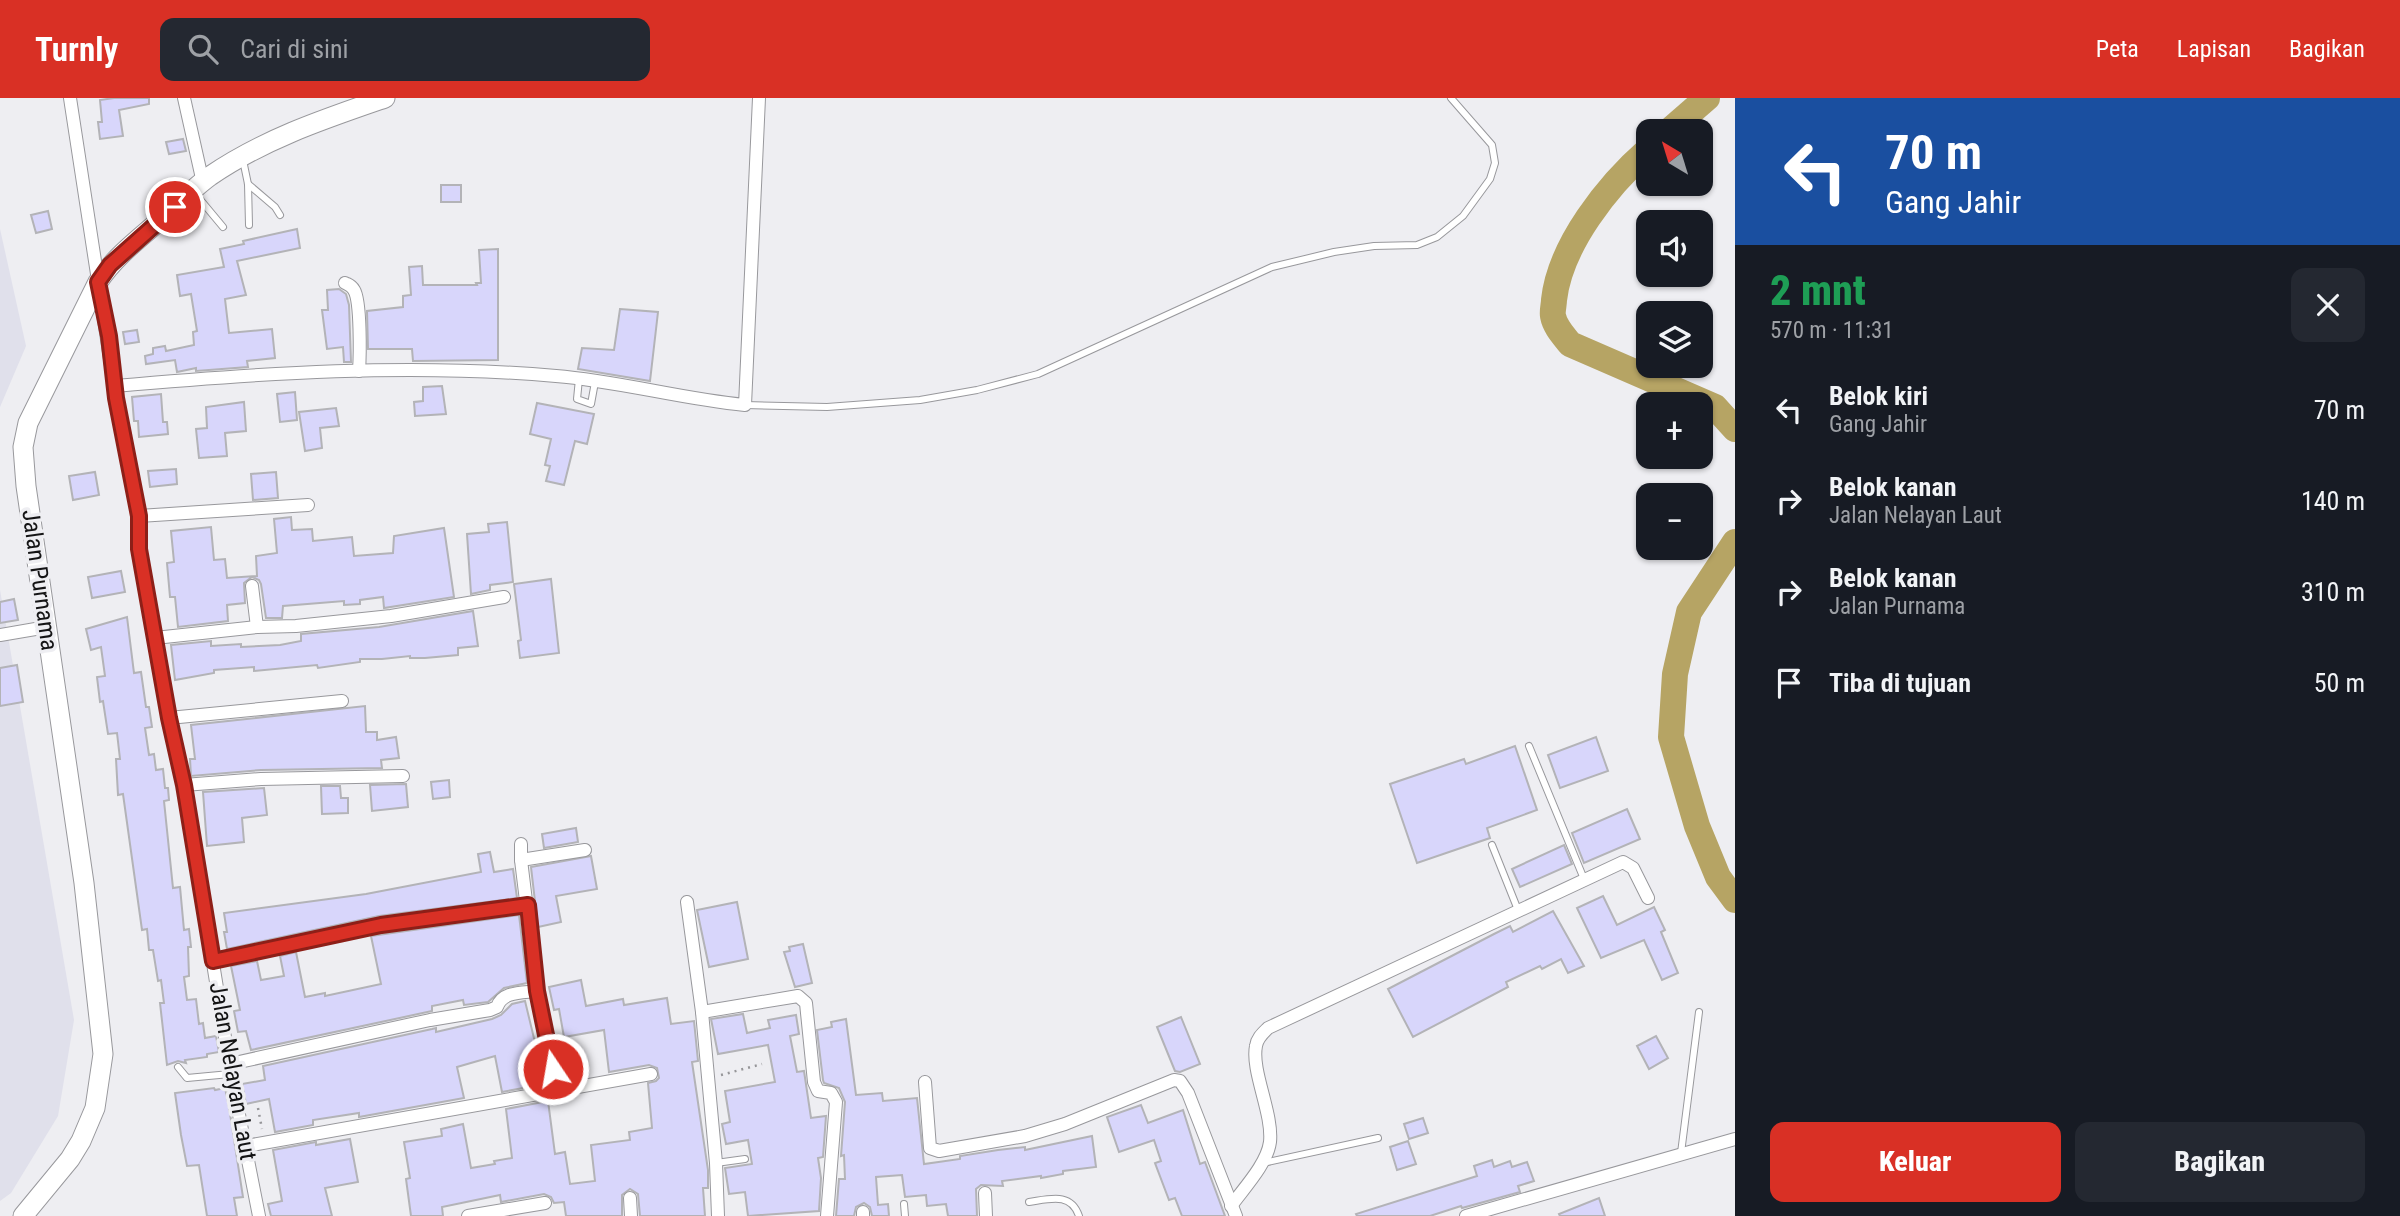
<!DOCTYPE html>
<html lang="id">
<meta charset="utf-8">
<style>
:root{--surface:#171b24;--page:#242831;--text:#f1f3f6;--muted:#9ea1a6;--accent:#d93025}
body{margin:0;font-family:"Roboto Condensed",sans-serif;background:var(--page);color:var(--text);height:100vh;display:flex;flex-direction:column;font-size:26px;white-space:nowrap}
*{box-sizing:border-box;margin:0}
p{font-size:23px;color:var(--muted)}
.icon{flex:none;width:38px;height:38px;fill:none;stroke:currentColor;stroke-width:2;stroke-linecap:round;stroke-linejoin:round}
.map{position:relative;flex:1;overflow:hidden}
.details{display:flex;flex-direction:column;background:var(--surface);width:665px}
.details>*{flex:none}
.top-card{background:#1a4fa0;color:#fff;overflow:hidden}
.needle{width:46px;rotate:322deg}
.buttons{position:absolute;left:1636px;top:21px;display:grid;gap:14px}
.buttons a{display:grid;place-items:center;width:77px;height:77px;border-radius:14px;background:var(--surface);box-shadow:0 2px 5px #0004;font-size:35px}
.pin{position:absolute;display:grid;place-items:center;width:60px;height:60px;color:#fff;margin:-30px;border:4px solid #fff;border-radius:50%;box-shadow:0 2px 7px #0007}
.me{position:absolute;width:77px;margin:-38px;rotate:348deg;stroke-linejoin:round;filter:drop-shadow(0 0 5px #0008)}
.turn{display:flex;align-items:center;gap:24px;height:147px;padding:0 35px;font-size:32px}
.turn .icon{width:91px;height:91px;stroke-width:2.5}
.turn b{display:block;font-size:49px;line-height:60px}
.round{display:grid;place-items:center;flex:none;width:74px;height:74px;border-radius:14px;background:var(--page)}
.headline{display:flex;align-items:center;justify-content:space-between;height:119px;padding:0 35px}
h1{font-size:42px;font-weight:800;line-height:52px;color:#1e9e55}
.primary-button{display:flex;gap:14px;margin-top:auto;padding:14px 35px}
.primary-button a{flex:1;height:80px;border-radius:14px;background:var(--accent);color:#fff;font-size:28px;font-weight:800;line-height:80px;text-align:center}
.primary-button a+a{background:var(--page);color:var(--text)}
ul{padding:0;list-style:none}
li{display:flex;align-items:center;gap:21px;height:91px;padding:0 35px}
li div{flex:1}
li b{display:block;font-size:26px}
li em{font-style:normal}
header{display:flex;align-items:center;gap:42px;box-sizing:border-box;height:98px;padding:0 35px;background:var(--accent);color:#fff}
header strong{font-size:33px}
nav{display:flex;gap:38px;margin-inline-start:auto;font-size:24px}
.search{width:490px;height:63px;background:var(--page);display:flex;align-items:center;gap:18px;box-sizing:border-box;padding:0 24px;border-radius:14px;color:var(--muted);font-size:26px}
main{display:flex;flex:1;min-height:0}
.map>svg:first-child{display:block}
.built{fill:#e0e0eb}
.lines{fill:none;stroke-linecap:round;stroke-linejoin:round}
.river{stroke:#b6a464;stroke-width:26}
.building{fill:#d8d6fb;stroke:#b3b3b7;stroke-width:2}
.lane-casing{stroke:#98989c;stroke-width:8}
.street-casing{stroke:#98989c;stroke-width:14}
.primary-casing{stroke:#98989c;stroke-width:21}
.path{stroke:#969699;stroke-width:2.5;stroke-dasharray:2 5;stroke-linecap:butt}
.lane{stroke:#fff;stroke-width:6}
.street{stroke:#fff;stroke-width:12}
.primary{stroke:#fff;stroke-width:19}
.route-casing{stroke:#8d1f18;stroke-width:18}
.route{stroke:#d93025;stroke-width:12}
.labels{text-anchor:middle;stroke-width:7;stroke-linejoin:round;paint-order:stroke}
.street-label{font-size:24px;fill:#141415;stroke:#eeeef2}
</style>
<header>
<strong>Turnly</strong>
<div class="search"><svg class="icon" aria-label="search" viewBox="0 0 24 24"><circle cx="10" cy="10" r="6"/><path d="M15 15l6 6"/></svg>Cari di sini</div>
<nav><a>Peta</a><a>Lapisan</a><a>Bagikan</a></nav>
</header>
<main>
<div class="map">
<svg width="1735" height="1118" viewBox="0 0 1735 1118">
<rect width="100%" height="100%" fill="#eeeef2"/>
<g class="built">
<path d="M0,131L26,248L0,309Z"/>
<path d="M0,492L74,922L58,1018L11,1095L0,1103Z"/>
</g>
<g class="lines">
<g class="river">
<path d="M1669,33L1707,0"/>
<path d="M1648,52C1608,87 1560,147 1554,202C1554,207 1552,213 1553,218C1555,229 1564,238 1570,246L1715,309L1735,331"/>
<path d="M1735,444L1689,514L1675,576L1671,639L1697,728L1718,779L1735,802"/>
</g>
</g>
<g class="building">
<path d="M114,0H149V6L119,12L123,38L100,41L98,24H102L100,2Z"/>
<path d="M183,41L186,53L169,56L166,44Z"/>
<rect x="441" y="87" width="20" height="17"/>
<path d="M48,113L52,131L36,135L31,117Z"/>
<path d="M297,131L300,150L237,163L246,197L225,201L229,235L272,231L275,260L247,263L248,269L196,273V270L177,274L175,262L146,266L145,258L153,256V250L165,248L166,253L194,247L193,234L197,233L191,196L180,198L177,177L224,169L220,151L244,146L243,143Z"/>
<path d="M498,151V262L413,263L412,251H368L367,213L403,209V198L411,197L409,169L422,168L423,187H477L476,185H481L479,152Z"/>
<path d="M339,191L346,196L349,207L351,264H344L343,249L327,251L322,212H328L327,192Z"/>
<path d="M620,211L658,214L650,283L578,271L582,250L614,252Z"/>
<path d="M137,232L139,244L125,246L123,234Z"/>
<path d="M442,288L446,316L415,318L414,304L423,303V289Z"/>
<path d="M295,294L297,322L280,324L277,296Z"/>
<path d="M161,296L163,324H167L168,336L139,339L138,323H134L132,299Z"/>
<path d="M244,304L246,333L225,335L227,358L199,360L196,331L207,330L206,309Z"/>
<path d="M537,305L594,316L587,346L575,343L564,387L546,383L550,368L545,367L551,341L530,336Z"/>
<path d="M336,310L339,328L320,330L322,350L305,353L299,314Z"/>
<path d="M176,371L177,386L150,389L148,373Z"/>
<path d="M95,374L99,397L73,402L69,378Z"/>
<path d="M276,374L278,400L253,402L251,376Z"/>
<path d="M291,419L292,432L312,431L313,443L352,439L354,458L393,455L394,438L444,430L454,499L384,510L383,499L360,502V506L344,507V503L283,508L282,520H266L261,486L259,482L252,479L244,485L245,505L227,507L228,523L178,529L175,499H170L167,465L174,464L171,433L211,429L214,462L225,461L227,480L257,478L256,458L277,455L274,421Z"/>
<path d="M507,424L513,484L490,487V492L471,496L467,436L489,434L488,426Z"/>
<path d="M121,473L125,494L92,500L88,479Z"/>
<path d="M551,481L559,555L520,560L518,543L521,542L514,486Z"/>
<path d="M14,501L18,522L0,525V504Z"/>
<path d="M473,513L478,548L458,550V557L425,560H410V558L382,561H360V564L318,570L317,567L254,573V569L214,572V575L175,582L171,547L211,543V548L241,546V549L280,547L301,543V536L379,529Z"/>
<path d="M127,519L134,575L141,574L146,609H149L152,629L145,630L149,657L154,656L156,672L163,671L165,690H168L169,702L164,703L173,790L180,789L184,832L189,831L191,849H188L189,878L184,879L187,902L196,901L199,926L203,925L205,940L216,938L219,954L207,956V959L185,962L186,965L178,963L167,967L160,905H164L161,882L158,883L153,852H149L147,831L142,832L123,696L118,697L116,661H120L117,635L108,636L103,603L100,604L97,579L105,578L101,549L91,552L86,531Z"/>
<path d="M17,567L23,604L0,608V570Z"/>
<path d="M365,608L366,634H377V642L396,639L399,660L381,662L382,670L261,672L191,678L190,661H195L191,627Z"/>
<path d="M1596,639L1608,673L1560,690L1548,657Z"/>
<path d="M1515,648L1537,712L1487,730L1490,740L1417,765L1390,686L1464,661L1466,666Z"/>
<path d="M449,682L450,699L433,701L431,684Z"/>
<path d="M406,686L408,709L372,713L370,687Z"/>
<path d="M321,688H340L341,700H348V715L322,716Z"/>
<path d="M264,690L267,717L242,720L244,744L207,748L203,694Z"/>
<path d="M1627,711L1640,741L1584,765L1572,735Z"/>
<path d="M576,730L578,744L544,750L542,736Z"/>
<path d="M1564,747L1572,766L1520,789L1512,771Z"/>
<path d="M490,754L494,774L513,771L517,800L379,818L227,851L224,834H227L224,815L366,796L481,774L478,756Z"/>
<path d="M591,758L597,791L556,798L561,824L538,829L531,769Z"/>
<path d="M1603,798L1617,827L1654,809L1665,832L1661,834L1678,875L1662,882L1644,842L1601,860L1577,810Z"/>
<path d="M737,804L748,861L709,869L697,812Z"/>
<path d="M1553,813L1584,868L1568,875L1561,861L1542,871L1540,868L1506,884L1508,889L1413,939L1388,891L1494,836L1510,828L1513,834Z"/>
<path d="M519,817L527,885L504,890L488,904L464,907L463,902L432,908V913L251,952L246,933L238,934L234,913L240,912L231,868L257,863L261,882L284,878L280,858L296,854L305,899L325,895V898L381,886L371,838Z"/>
<path d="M803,846L812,885L795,889L784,854L790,853L789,849Z"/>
<path d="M581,882L586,908L623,901L624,907L667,900L671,926L694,923L698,963L692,964L708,1072V1090H703L705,1118H640L638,1096L630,1091L622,1097V1118H566L564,1104L554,1105L551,1099L544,1096L501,1104L500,1097L442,1109L443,1118H411L406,1081L410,1080L404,1044L442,1038L441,1031L463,1026L471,1070L495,1066L494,1063L512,1060L506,1011L548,1003L555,1056L565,1054L570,1086L595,1083L591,1047L630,1042L629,1034L652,1030L648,985L656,983L659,980L657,970L649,967L609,974L604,932L564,939L559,911L554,912L549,889Z"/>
<path d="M525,903L545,986L502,994L495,958L457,969L464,1000L359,1019V1015L313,1022V1027L275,1034L269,1001L246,1006L242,986L265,982L263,968L432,931L436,930V934L492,921L501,917L512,906Z"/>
<path d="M743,916L747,935L770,930L768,922L796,917L799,936L790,938L797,974L804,973L811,1020L826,1018L823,1059L818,1060L821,1080L819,1113L748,1118L745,1094L729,1096L725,1070L752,1066L748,1042L726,1046L722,1026L730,1024L725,993L775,984L768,947L718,956L711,921Z"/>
<path d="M1181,919L1200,966L1180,974L1175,973L1157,929Z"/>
<path d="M846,921L856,997L882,995L883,1003L917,1000L924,1066L960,1061V1058L998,1052L1025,1049V1052L1092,1038L1096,1069L1063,1073V1076L1041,1080V1078L1002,1083L1003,1088L981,1087L976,1091L977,1118H948L946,1106L927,1108L926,1097L905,1099L902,1077L876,1079L878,1107L888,1106L889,1118H872L870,1109L864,1105L856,1109L854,1118H836L839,1081H845L844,1057L841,1058L845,1004L839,990L824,985L823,982L817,932L832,929L831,924Z"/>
<path d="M1656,938L1668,960L1649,971L1637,948Z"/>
<path d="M214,990L215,992L225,990L229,1009L243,1099L234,1100L237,1118H207L199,1067L187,1068L181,1037L175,995Z"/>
<path d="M1141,1007L1148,1025L1183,1012L1200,1066L1205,1064L1225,1118H1182L1175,1100L1169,1102L1155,1065L1161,1063L1154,1042L1119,1054L1107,1019Z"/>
<path d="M1423,1020L1428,1035L1409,1041L1404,1026Z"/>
<path d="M350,1041L358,1084L325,1090L332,1118H271L268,1106L282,1103L273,1052L316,1044V1047Z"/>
<path d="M1408,1043L1416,1066L1397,1072L1390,1049Z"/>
<path d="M1492,1062L1494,1069L1510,1063L1512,1069L1527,1064L1534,1083L1518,1088L1520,1094L1462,1110L1461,1108L1430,1118H1357L1356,1116L1477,1078L1474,1068Z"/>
<path d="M1599,1100L1605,1118H1560L1559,1116Z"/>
</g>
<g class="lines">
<defs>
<g id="lane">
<path d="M243,62L248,86L249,127"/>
<path d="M248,86L275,109L280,117"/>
<path d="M193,93L223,129"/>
<path d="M579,281L577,301L591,306L595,284"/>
<path d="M745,307L827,309L920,302L977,292L1038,276L1272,169L1334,154L1374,148L1417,147L1437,139L1463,118L1490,81L1495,65L1492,47L1451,0"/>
<path d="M1529,648L1584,781"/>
<path d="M1492,747L1518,812"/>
<path d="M178,969L187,980L230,976"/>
<path d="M1681,1055L1699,914"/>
<path d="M716,1065L745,1061"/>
<path d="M1263,1065L1378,1040"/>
<path d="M1029,1104C1050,1101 1071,1094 1079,1118"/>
<path d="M904,1106L905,1118"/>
</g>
<g id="street">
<path d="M70,0L116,300L139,418V451L169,620L184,687L231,976L259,1118"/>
<path d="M184,0L203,85"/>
<path d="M345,185C349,187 351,187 354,192C361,203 360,258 359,273"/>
<path d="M115,288C261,275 410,265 556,278C619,283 681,301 745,307L759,0"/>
<path d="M139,418L308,407"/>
<path d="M252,488L257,529"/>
<path d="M0,537L47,529"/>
<path d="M155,540L257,529L296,528L391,518L504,499"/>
<path d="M169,620L342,603"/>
<path d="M184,687L261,681L403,678"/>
<path d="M521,746V762L585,752"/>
<path d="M521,762L537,893L557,993"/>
<path d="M687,804L702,914L716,1065L718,1118"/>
<path d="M213,863L381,827L528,807"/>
<path d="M702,914L798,898L806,905L814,984L818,993L831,995L836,1004L827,1118"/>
<path d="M230,966L430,922L490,912L497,909C502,893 523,895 537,893"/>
<path d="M925,984L930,1050L939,1053L1025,1038L1065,1026L1174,982L1180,983L1188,995L1236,1118"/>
<path d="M246,1048L651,976"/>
<path d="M985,1095L986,1118"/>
<path d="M630,1100L631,1118"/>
<path d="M1231,1108C1244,1090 1267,1066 1270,1044C1273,1015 1251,973 1256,948C1257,940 1263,935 1268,930L1623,764L1633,770L1648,800"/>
<path d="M863,1114V1118"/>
<path d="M468,1118L545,1105"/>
<path d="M1466,1118L1735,1041"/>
</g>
<path id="primary" d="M23,1118L70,1061L81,1043L95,1010L103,956L84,785L26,388L23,349L28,325L98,184C114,160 136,143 158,124C175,109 192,91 210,78C264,41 324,21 385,0"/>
</defs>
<use href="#lane" class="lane-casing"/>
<use href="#street" class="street-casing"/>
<use href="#primary" class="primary-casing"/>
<g class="path">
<path d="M721,977L762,966"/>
<path d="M258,1010L262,1031"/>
</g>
<use href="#lane" class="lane"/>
<use href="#street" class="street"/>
<use href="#primary" class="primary"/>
</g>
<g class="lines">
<defs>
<path id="route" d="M175,109L110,167L98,184L109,238L116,300L139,418V451L169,620L184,687L213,863L381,827L528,807L537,893L553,971"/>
</defs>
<use href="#route" class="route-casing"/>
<use href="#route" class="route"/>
</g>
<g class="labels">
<g class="street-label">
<text transform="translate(40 482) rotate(82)" y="8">Jalan Purnama</text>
<text transform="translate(233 973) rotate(80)" y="8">Jalan Nelayan Laut</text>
</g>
</g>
</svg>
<div class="buttons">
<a><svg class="needle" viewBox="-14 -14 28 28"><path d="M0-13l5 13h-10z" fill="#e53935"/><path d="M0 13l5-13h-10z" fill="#9ea1a6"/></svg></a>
<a><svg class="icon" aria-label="sound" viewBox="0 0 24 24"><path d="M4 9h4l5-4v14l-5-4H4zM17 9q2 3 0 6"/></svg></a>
<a><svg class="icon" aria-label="layers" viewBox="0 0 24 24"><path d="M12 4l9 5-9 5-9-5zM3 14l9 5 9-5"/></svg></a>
<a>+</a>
<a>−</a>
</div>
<div class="pin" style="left:175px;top:109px;background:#d93025"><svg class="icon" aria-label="arrive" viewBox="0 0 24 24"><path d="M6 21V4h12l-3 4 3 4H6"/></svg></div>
<svg class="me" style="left:553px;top:971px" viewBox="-20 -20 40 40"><circle r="17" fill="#d93025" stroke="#fff" stroke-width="3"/><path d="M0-11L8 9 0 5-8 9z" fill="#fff"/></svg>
</div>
<section class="details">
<div class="top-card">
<div class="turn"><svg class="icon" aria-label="left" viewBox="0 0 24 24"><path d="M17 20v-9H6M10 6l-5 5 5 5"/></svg><div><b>70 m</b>Gang Jahir</div></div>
</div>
<div class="headline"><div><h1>2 mnt</h1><p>570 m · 11:31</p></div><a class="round"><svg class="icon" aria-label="close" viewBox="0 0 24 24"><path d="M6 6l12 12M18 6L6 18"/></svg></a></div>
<ul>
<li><svg class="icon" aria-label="left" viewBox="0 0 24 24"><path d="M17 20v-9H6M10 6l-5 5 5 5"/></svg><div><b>Belok kiri</b><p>Gang Jahir</p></div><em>70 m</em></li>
<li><svg class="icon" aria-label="right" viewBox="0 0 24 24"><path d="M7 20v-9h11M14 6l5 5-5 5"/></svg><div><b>Belok kanan</b><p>Jalan Nelayan Laut</p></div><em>140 m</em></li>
<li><svg class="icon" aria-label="right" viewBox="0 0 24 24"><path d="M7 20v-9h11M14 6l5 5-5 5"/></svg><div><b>Belok kanan</b><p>Jalan Purnama</p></div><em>310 m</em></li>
<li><svg class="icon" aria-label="arrive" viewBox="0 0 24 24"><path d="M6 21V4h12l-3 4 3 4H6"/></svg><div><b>Tiba di tujuan</b></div><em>50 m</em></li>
</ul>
<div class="primary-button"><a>Keluar</a><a>Bagikan</a></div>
</section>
</main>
